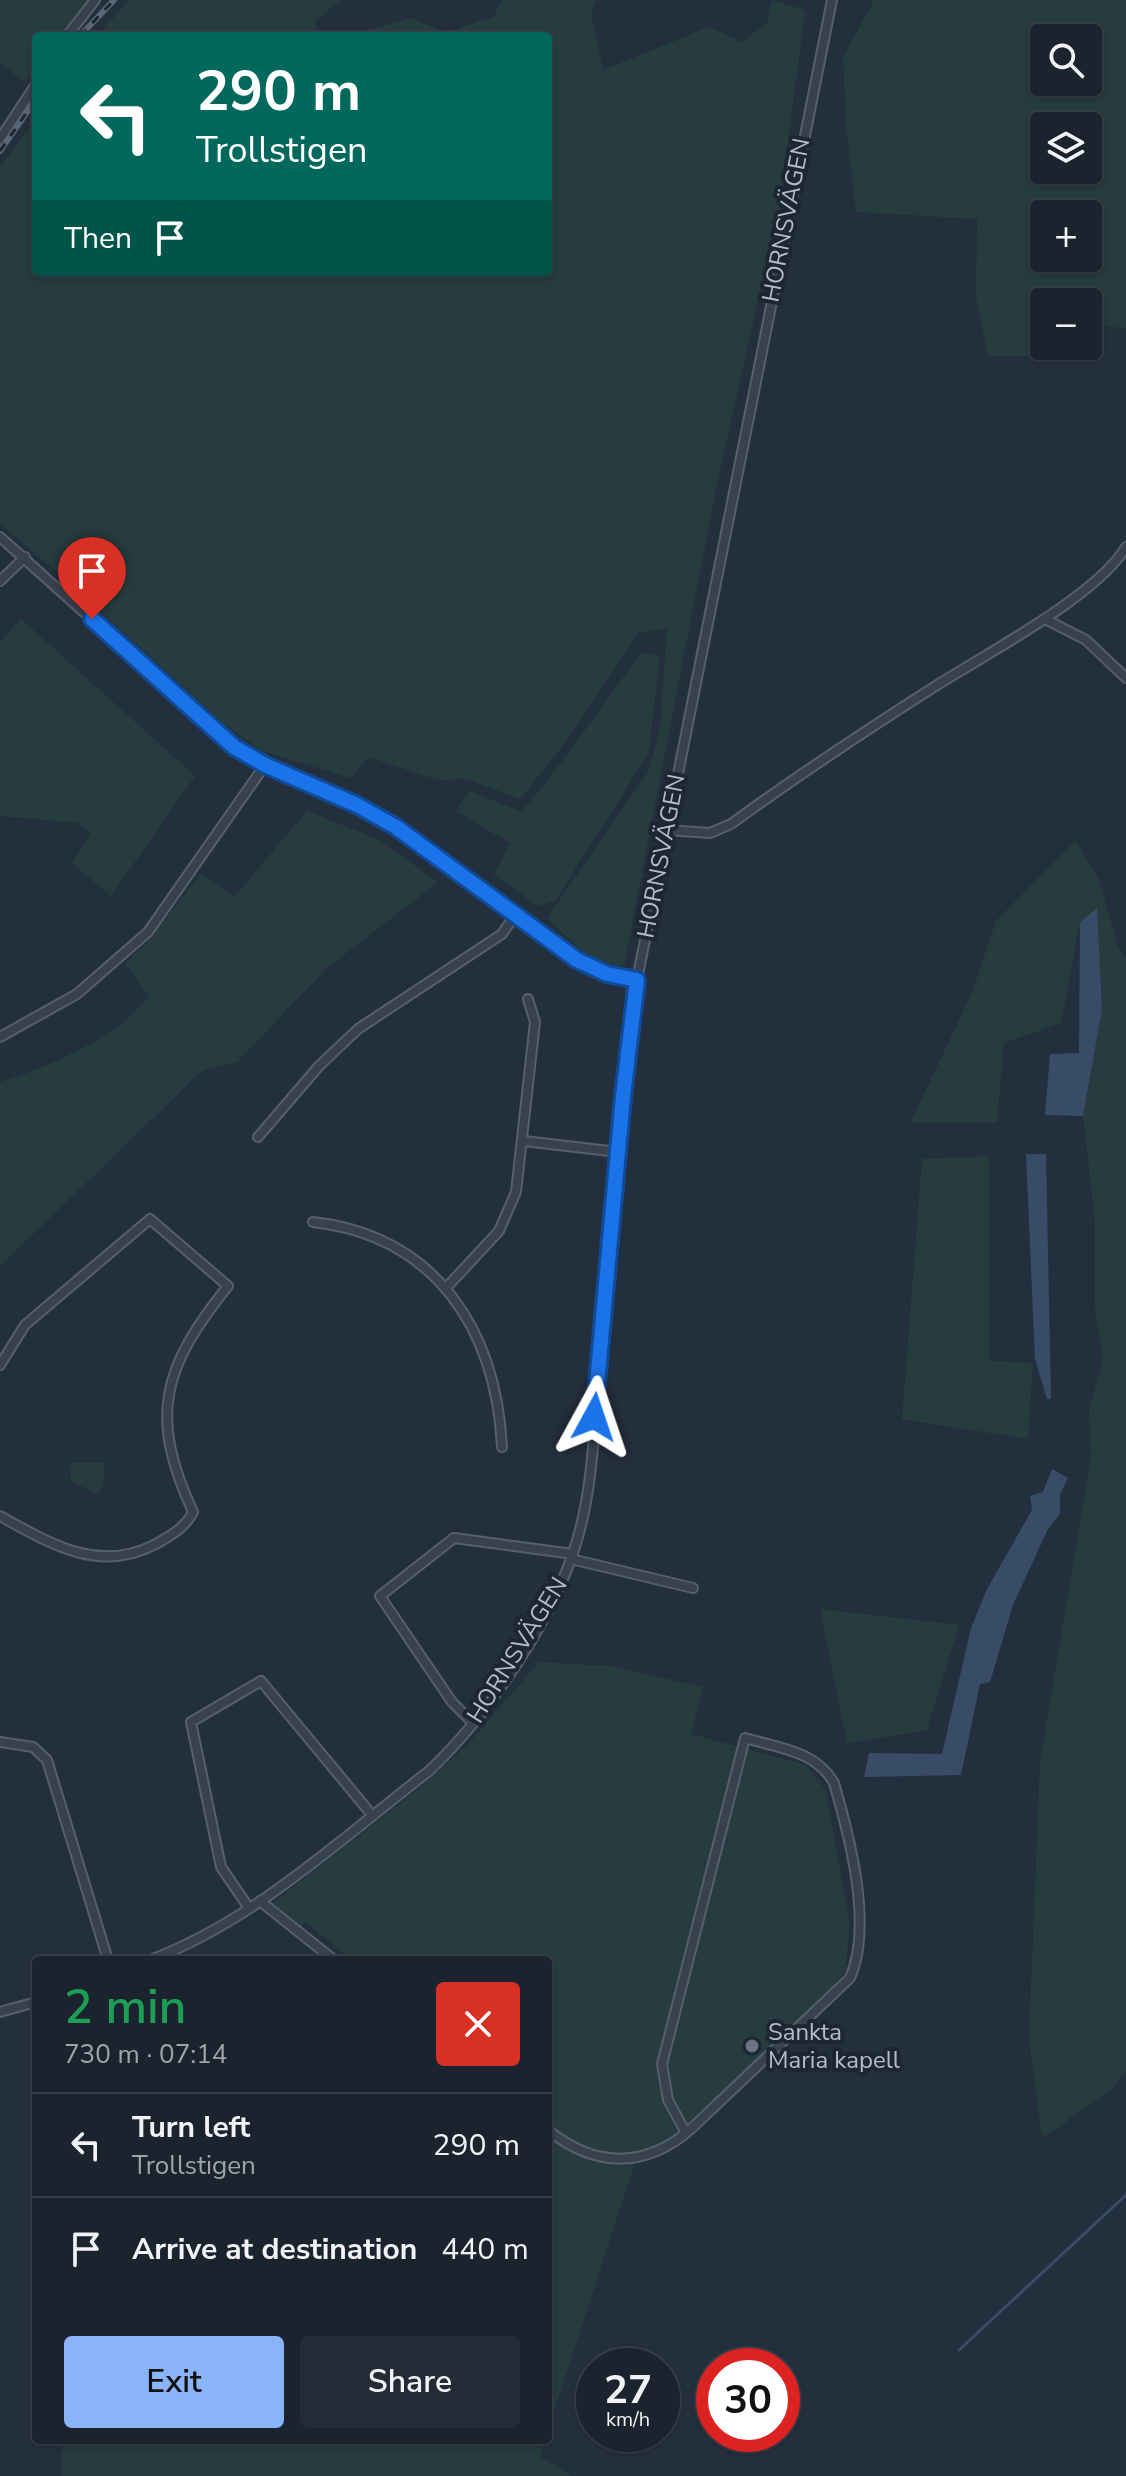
<!DOCTYPE html>
<meta charset="utf-8">
<style>
:root{--surface:#1b232e;--page:#242b36;--text:#f1f3f6;--muted:#a0a4aa;--line:#39404a;--accent:#8ab4f8}
body{margin:0;font-family:"Nunito Sans",sans-serif;background:var(--page);color:var(--text);height:100vh;display:flex;flex-direction:column;font-size:30px;white-space:nowrap}
*{box-sizing:border-box;margin:0}
p{font-size:26px;color:var(--muted)}
.icon{flex:none;width:44px;height:44px;fill:none;stroke:currentColor;stroke-width:2;stroke-linecap:round;stroke-linejoin:round}
.map{position:relative;flex:1;overflow:hidden}
.drawer{position:absolute;left:32px;top:1956px;width:520px;height:488px;display:flex;flex-direction:column;background:var(--surface);border-radius:8px;box-shadow:0 2px 6px #0004,0 0 0 2px var(--line)}
.drawer>*{flex:none}
.hud{position:absolute;left:32px;top:32px;width:520px;height:244px;border-radius:8px;box-shadow:0 2px 6px #0004,0 0 0 2px var(--line);background:#00695c;color:#fff;overflow:hidden}
.controls{position:absolute;left:1030px;top:24px;display:grid;gap:16px}
.controls a{display:grid;place-items:center;width:72px;height:72px;border-radius:8px;background:var(--surface);box-shadow:0 2px 6px #0004,0 0 0 2px var(--line);font-size:40px}
.speed{position:absolute;left:576px;top:2348px;display:flex;gap:16px;font-size:40px;font-weight:700;text-align:center}
.speed>*{display:grid;place-content:center;width:104px;height:104px;border-radius:50%;background:var(--surface);box-shadow:0 2px 6px #0004,0 0 0 2px var(--line);line-height:1}
.speed small{font-size:20px;font-weight:400}
.speed .limit{border:12px solid #d22;background:#fff;color:#111}
.pin{position:absolute;display:grid;place-items:center;width:68px;height:68px;color:#fff;margin:-82px -34px;border-radius:50% 50% 50% 0;rotate:-45deg;box-shadow:0 0 8px #0007}
.pin .icon{rotate:45deg}
.me{position:absolute;width:88px;margin:-44px;rotate:5deg;stroke-linejoin:round;filter:drop-shadow(0 0 6px #0008)}
.turn{display:flex;align-items:center;gap:28px;height:168px;padding:0 32px;font-size:36px}
.turn .icon{width:104px;height:104px;stroke-width:2.5}
.turn b{display:block;font-size:56px;line-height:68px}
.then{display:flex;align-items:center;height:76px;padding:0 32px;background:#0003;gap:16px;font-size:30px}
.round{display:grid;place-items:center;flex:none;width:84px;height:84px;border-radius:8px;background:var(--page)}
.head{display:flex;align-items:center;justify-content:space-between;height:136px;padding:0 32px}
h1{font-size:48px;font-weight:600;line-height:60px;color:#1e9e55}
.action{display:flex;gap:16px;margin-top:auto;padding:16px 32px}
.action a{flex:1;height:92px;border-radius:8px;background:var(--accent);color:#111;font-size:32px;font-weight:600;line-height:92px;text-align:center}
.action a+a{background:var(--page);color:var(--text)}
ul{padding:0;list-style:none}
li{display:flex;align-items:center;gap:24px;height:104px;padding:0 32px;border-top:2px solid var(--line)}
li div{flex:1}
li b{display:block;font-size:30px}
li em{font-style:normal}
.map>svg:first-child{display:block}
.green{fill:#263c3f;fill-rule:evenodd}
.water{fill:#394c67}
.lines{fill:none;stroke-linecap:round;stroke-linejoin:round}
.stream{stroke:#394c67;stroke-width:3}
.minor-casing{stroke:#565f6c;stroke-width:12}
.minor{stroke:#38414e;stroke-width:8}
.rail-casing{stroke:#5a6575;stroke-width:6}
.rail{stroke:#1d2633;stroke-width:3;stroke-dasharray:9;stroke-linecap:butt}
.route-casing{stroke:#114b97;stroke-width:20}
.route{stroke:#1a73e8;stroke-width:14}
.worship-dot{fill:#6b7280;stroke:#1d2633;stroke-width:3}
.labels{text-anchor:middle;stroke-width:8;stroke-linejoin:round;paint-order:stroke}
.street-label{font-size:24px;fill:#b4bcc9;stroke:#1d2633}
.poi-label{font-size:24px;fill:#b4bcc9;stroke:#1d2633;text-anchor:start}
</style>
<div class="map">
<svg width="1126" height="2476" viewBox="0 0 1126 2476">
<rect width="100%" height="100%" fill="#242f3e"/>
<g class="green">
<path d="M0,0H88L60,36H36V68L25,82L0,63Z"/>
<path d="M129,0H340V1L316,20V36H97Z"/>
<path d="M501,0H596L591,13L603,70L709,27L742,42L767,23L772,0L805,10L781,198L717,484L624,966L593,962L547,918L648,772L660,727L667,629L639,633L558,752L520,799L466,779L438,780L369,757L350,778L260,750L224,724L62,576L0,524V167L36,119V272H548V36H368L370,30L410,18L446,32L494,17Z"/>
<path d="M874,0H1126V329L1088,323V302H1044V346H1080L1078,356H988L976,298L977,219L856,212L846,125L843,58ZM1044,38H1088V82H1044ZM1044,126H1088V170H1044ZM1044,214H1088V258H1044Z"/>
<path d="M21,619L195,776L111,896L72,863L91,834L78,823L0,816V642Z"/>
<path d="M642,653L660,655L649,753L555,901L538,906L494,875L510,843L456,811L470,791L521,812C565,762 601,705 642,653Z"/>
<path d="M307,811L379,840L438,882L327,968L237,1062L203,1070L0,1266V1082C49,1067 117,1038 149,996L125,963L150,939L201,873L234,897Z"/>
<path d="M1076,840L1099,880L1118,946L1126,961V2071L1109,2092L1042,2138L1029,2039L1040,1761L1091,1456L1089,1409L1103,1360L1095,1309V1221L1083,1116L1102,1010L1096,909L1080,922L1061,1023L1004,1043L997,1122L910,1123L972,993L996,921Z"/>
<path d="M989,1156V1361L1033,1363L1028,1439L902,1419L922,1159Z"/>
<path d="M105,1462L103,1486L98,1494L71,1482L70,1463Z"/>
<path d="M820,1609L959,1625L927,1730L847,1743Z"/>
<path d="M539,1662L610,1666L703,1687L691,1734L806,1765L826,1790L850,1926L845,1971L830,1991L708,2108L635,2163L548,2430V1960H353L305,1922L301,1927L273,1903L420,1788L468,1744Z"/>
<path d="M62,2440H545L540,2456L571,2476H62Z"/>
</g>
<g class="water">
<path d="M1097,908L1102,1010L1083,1116L1045,1115L1050,1054L1079,1053L1080,922Z"/>
<path d="M1026,1154H1046L1051,1399H1047L1035,1359Z"/>
<path d="M1052,1469L1068,1478L1060,1494V1514L1048,1529L1013,1605L990,1682L980,1684L961,1775L864,1777L869,1753L942,1754L971,1628L987,1589L1032,1510L1030,1496L1043,1492Z"/>
</g>
<g class="lines">
<path class="stream" d="M959,2350L1126,2195"/>
<defs>
<g id="minor">
<path d="M67,36L95,0"/>
<path d="M0,139L36,84"/>
<path d="M0,537L234,747C285,777 342,795 393,825C458,865 513,919 577,960L607,974L637,980"/>
<path d="M0,581L25,557"/>
<path d="M1045,619L1086,640L1126,678"/>
<path d="M665,830L710,833L731,824C797,776 865,731 934,687C984,655 1097,596 1126,547"/>
<path d="M0,1037L77,994L148,932L265,765"/>
<path d="M258,1137L319,1066L358,1029L502,934L515,915"/>
<path d="M524,1141L618,1152"/>
<path d="M313,1222C436,1236 496,1330 502,1447"/>
<path d="M446,1288L499,1231L516,1192L535,1022L528,999"/>
<path d="M0,1365L25,1325L150,1219L228,1286C163,1367 148,1415 193,1512C186,1527 170,1536 156,1544C99,1574 51,1544 0,1516"/>
<path d="M571,1559L693,1588"/>
<path d="M473,1723L452,1702L380,1596L454,1538L573,1554"/>
<path d="M0,1742L33,1747L47,1760L108,1960"/>
<path d="M260,1901L334,1960"/>
<path d="M249,1908L221,1867L191,1722L261,1681L372,1815"/>
<path d="M150,1960C254,1921 342,1838 429,1771C486,1717 546,1630 572,1556C594,1495 594,1423 600,1359C611,1232 621,1106 637,980L832,0"/>
<path d="M0,2012L36,2002"/>
<path d="M548,2130C595,2168 646,2169 692,2128L850,1978C873,1926 850,1838 834,1783C816,1751 779,1748 745,1738L662,2064L668,2100L686,2133"/>
</g>
</defs>
<use href="#minor" class="minor-casing"/>
<use href="#minor" class="minor"/>
<defs>
<g id="rail">
<path d="M80,36L114,0"/>
<path d="M0,151L36,99"/>
</g>
</defs>
<use href="#rail" class="rail-casing"/>
<use href="#rail" class="rail"/>
</g>
<g class="lines">
<defs>
<path id="route" d="M92,619L234,747L265,765L357,805L396,827L577,960L607,974L637,980L623,1096L594,1417"/>
</defs>
<use href="#route" class="route-casing"/>
<use href="#route" class="route"/>
</g>
<circle class="worship-dot" cx="752" cy="2046" r="8"/>
<g class="labels">
<g class="street-label">
<text transform="translate(786 220) rotate(-79)" y="8">HORNSVÄGEN</text>
<text transform="translate(661 856) rotate(-79)" y="8">HORNSVÄGEN</text>
<text transform="translate(517 1650) rotate(-58)" y="8">HORNSVÄGEN</text>
</g>
<g class="poi-label">
<text x="768" y="2040">Sankta<tspan x="768" dy="28">Maria kapell</tspan></text>
</g>
</g>
</svg>
<div class="controls">
<a><svg class="icon" aria-label="search" viewBox="0 0 24 24"><circle cx="10" cy="10" r="6"/><path d="M15 15l6 6"/></svg></a>
<a><svg class="icon" aria-label="layers" viewBox="0 0 24 24"><path d="M12 4l9 5-9 5-9-5zM3 14l9 5 9-5"/></svg></a>
<a>+</a>
<a>−</a>
</div>
<div class="speed"><div>27<small>km/h</small></div><div class="limit">30</div></div>
<div class="pin" style="left:92px;top:619px;background:#d93025"><svg class="icon" aria-label="arrive" viewBox="0 0 24 24"><path d="M6 21V4h12l-3 4 3 4H6"/></svg></div>
<svg class="me" style="left:594px;top:1417px" viewBox="-20 -20 40 40"><path d="M0-17L14 15 0 8-14 15z" fill="#1a73e8" stroke="#fff" stroke-width="4"/></svg>
<div class="hud">
<div class="turn"><svg class="icon" aria-label="left" viewBox="0 0 24 24"><path d="M17 20v-9H6M10 6l-5 5 5 5"/></svg><div><b>290 m</b>Trollstigen</div></div>
<div class="then">Then<svg class="icon" aria-label="arrive" viewBox="0 0 24 24"><path d="M6 21V4h12l-3 4 3 4H6"/></svg></div>
</div>
<section class="drawer">
<div class="head"><div><h1>2 min</h1><p>730 m · 07:14</p></div><a class="round" style="background:#d93025;color:#fff"><svg class="icon" aria-label="close" viewBox="0 0 24 24"><path d="M6 6l12 12M18 6L6 18"/></svg></a></div>
<ul>
<li><svg class="icon" aria-label="left" viewBox="0 0 24 24"><path d="M17 20v-9H6M10 6l-5 5 5 5"/></svg><div><b>Turn left</b><p>Trollstigen</p></div><em>290 m</em></li>
<li><svg class="icon" aria-label="arrive" viewBox="0 0 24 24"><path d="M6 21V4h12l-3 4 3 4H6"/></svg><div><b>Arrive at destination</b></div><em>440 m</em></li>
</ul>
<div class="action"><a>Exit</a><a>Share</a></div>
</section>
</div>
